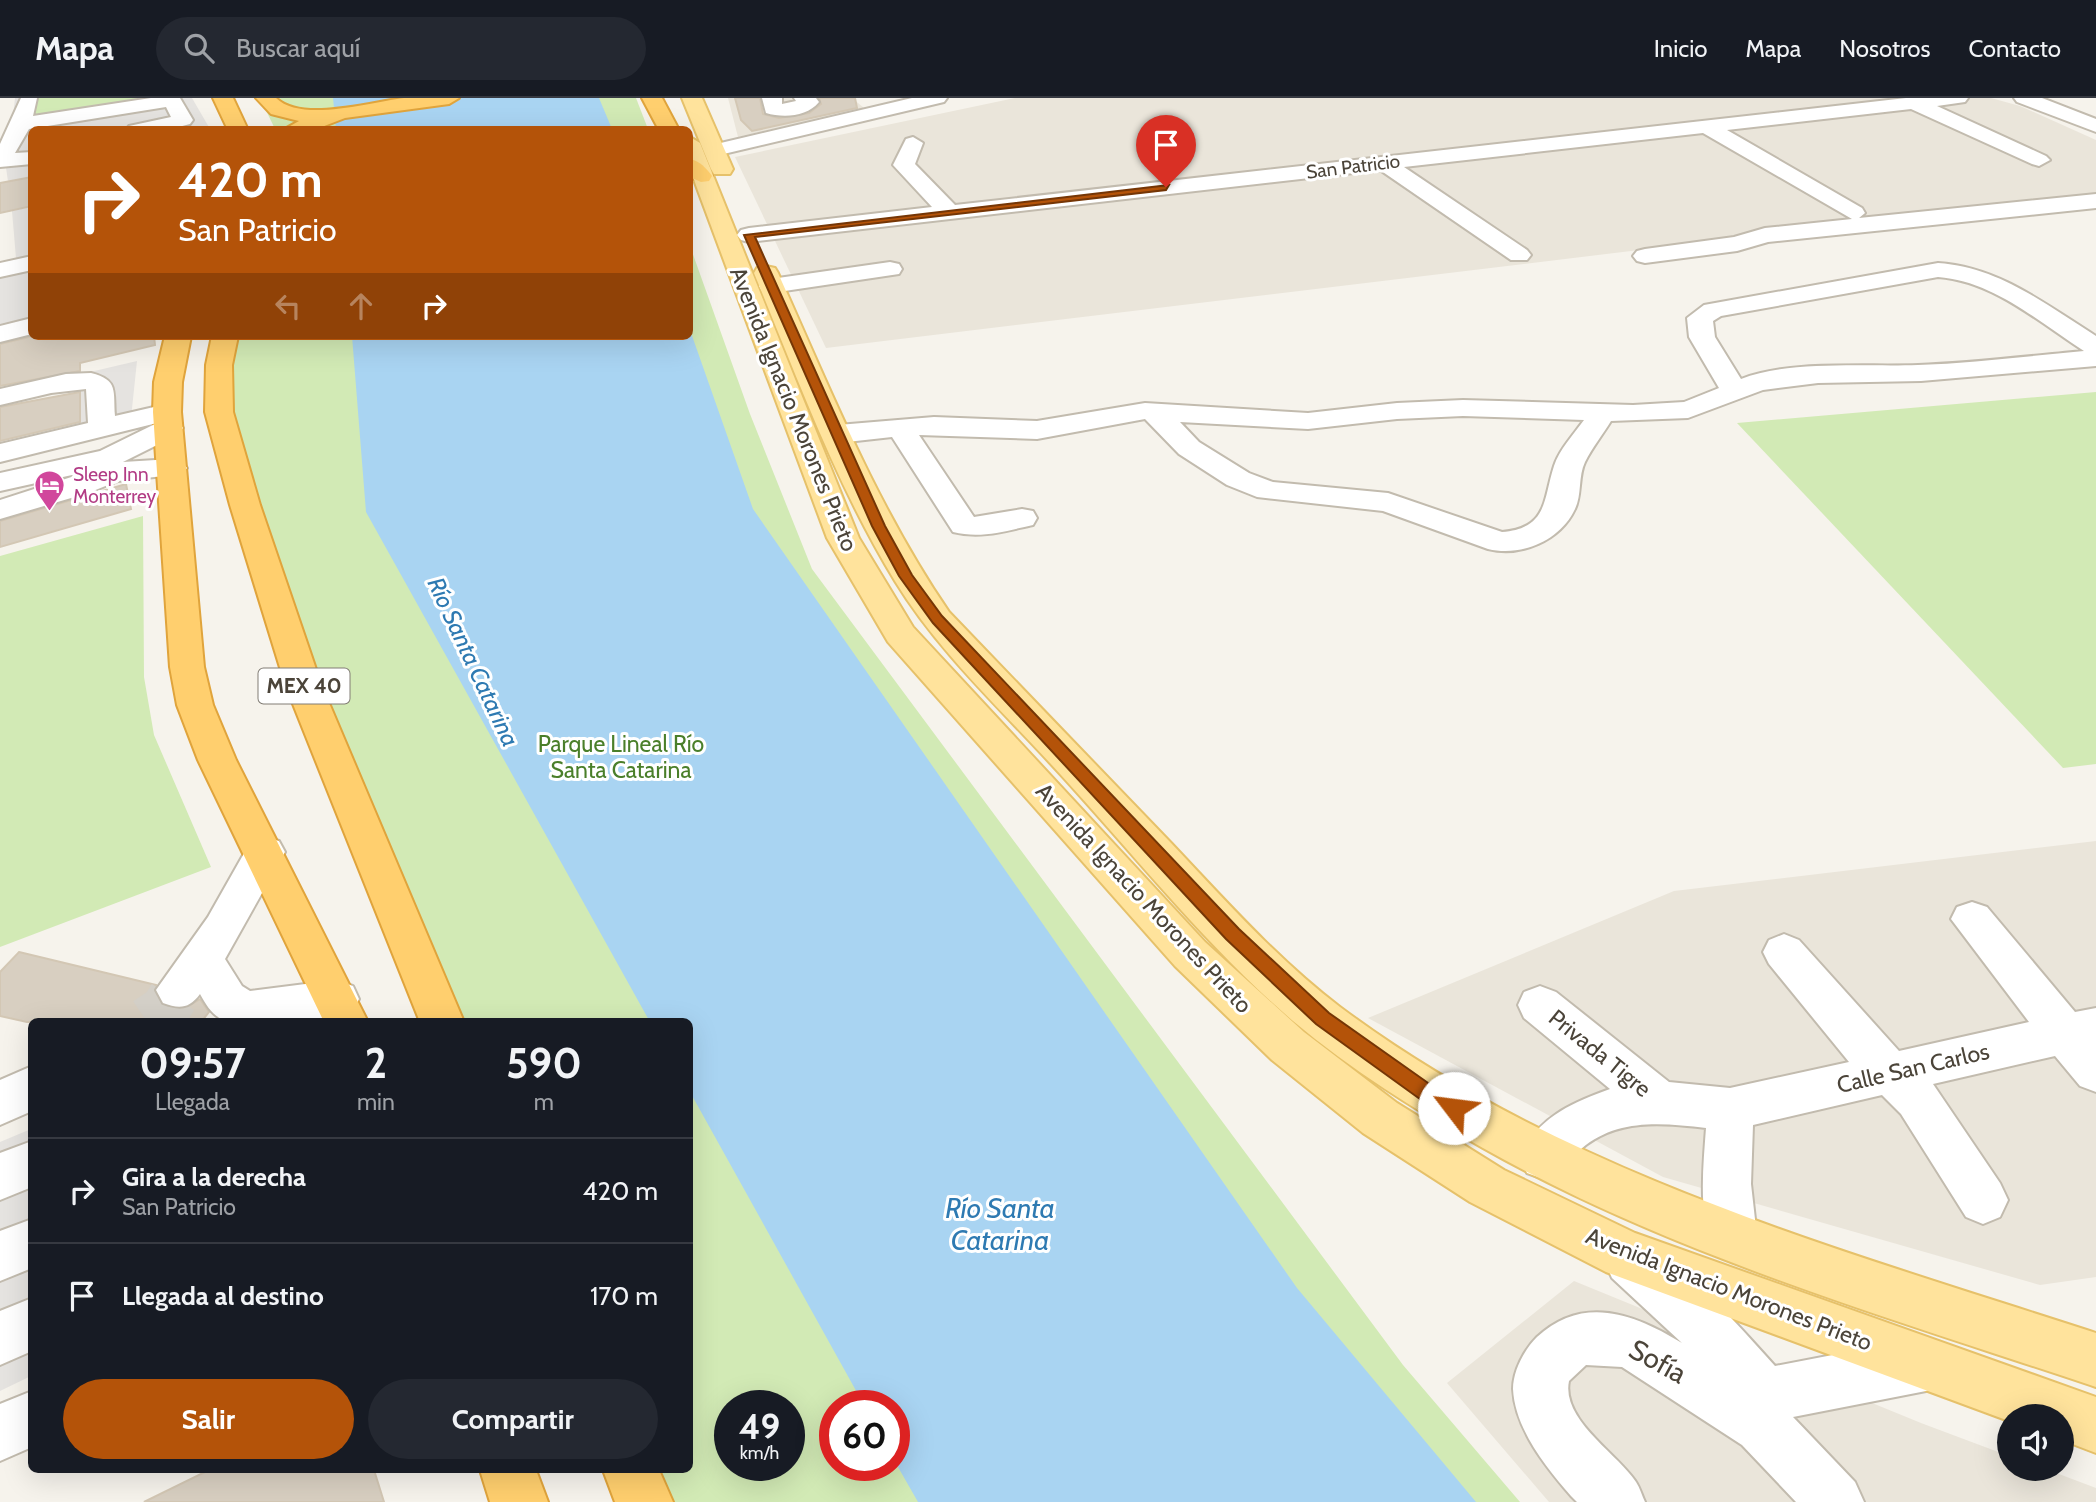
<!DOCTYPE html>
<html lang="es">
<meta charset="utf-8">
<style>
:root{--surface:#171b24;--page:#242831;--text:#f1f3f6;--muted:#9ea1a6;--line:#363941;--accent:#b45309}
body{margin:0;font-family:Cabin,sans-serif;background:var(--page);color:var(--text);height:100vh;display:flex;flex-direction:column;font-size:26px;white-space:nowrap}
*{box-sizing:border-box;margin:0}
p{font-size:23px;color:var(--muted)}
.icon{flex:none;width:38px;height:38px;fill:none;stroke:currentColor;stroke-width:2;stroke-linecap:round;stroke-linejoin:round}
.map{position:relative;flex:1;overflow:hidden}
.side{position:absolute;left:28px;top:920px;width:665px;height:455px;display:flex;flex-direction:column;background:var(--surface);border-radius:10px;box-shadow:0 7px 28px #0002}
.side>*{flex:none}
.guide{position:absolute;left:28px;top:28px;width:665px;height:214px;border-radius:10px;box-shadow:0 7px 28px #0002;background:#b45309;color:#fff;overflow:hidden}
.tools{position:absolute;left:1997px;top:1306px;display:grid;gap:14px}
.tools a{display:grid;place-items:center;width:77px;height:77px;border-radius:50%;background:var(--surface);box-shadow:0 7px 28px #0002;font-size:35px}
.speed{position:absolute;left:714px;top:1292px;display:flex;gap:14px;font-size:35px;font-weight:700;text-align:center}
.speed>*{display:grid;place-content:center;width:91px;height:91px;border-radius:50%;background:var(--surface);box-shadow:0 7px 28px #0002;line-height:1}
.speed small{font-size:18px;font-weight:400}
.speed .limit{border:10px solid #d22;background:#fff;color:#111}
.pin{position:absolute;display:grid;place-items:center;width:60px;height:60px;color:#fff;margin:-72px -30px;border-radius:50% 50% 50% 0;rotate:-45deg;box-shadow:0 0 7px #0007}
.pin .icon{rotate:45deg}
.me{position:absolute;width:77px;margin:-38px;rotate:300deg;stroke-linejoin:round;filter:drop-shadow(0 0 5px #0008)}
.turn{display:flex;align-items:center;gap:24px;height:147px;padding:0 35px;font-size:32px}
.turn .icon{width:91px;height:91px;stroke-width:2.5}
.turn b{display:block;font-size:49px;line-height:60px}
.lanes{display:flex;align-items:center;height:66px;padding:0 35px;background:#0003;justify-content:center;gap:35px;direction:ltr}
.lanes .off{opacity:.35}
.eta{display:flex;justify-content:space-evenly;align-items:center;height:119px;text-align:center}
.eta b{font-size:42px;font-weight:800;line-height:49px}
.button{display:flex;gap:14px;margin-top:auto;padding:14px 35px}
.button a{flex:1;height:80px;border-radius:42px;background:var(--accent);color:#fff;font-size:28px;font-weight:800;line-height:80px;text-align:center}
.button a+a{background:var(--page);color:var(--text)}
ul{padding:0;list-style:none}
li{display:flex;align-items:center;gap:21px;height:105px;padding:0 35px;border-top:2px solid var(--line)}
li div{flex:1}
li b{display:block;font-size:26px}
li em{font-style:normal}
header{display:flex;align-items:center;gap:42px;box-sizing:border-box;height:98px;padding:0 35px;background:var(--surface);border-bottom:2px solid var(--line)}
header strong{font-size:33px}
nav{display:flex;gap:38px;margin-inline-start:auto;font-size:24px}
.search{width:490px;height:63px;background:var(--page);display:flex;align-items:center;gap:18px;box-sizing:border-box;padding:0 24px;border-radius:38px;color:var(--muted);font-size:26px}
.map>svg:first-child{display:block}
.residential{fill:#eae5da}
.green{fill:#d2eab5;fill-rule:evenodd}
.parking{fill:#e5e3e0}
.water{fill:#a9d4f2}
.building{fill:#d8cfc1;stroke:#d3c7b4;stroke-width:2}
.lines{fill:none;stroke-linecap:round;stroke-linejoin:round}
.minor-tunnel-far1{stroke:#d4d0c8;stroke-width:38;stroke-dasharray:38 19;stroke-linecap:butt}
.minor-tunnel{stroke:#d4d0c8;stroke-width:50;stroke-dasharray:50 25;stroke-linecap:butt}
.minor-casing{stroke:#c2bbae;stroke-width:4}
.major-casing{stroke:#e6c16a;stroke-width:4}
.highway-casing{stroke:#e0a43c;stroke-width:4}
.minor{fill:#fff;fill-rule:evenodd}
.major{fill:#ffe39c;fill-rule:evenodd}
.highway{fill:#ffcf6e;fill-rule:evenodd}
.route{fill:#b45309;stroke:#753606;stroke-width:2}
.labels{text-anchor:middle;stroke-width:6;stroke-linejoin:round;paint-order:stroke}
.far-street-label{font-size:19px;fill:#4b4439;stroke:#fff}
.far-hotel-label{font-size:19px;fill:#b23c85;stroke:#fff;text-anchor:start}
.shield{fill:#fff;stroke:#817c74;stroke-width:2}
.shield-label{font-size:21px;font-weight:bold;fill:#4b4439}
.street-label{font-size:23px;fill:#4b4439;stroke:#fff}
.park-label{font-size:23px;fill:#4a7f2a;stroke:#fff}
.water-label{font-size:24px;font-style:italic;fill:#2e7ab2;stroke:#fff}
.near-water-label{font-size:28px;font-style:italic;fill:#2e7ab2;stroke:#fff}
.near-street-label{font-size:28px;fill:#4b4439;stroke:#fff}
</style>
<header>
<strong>Mapa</strong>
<div class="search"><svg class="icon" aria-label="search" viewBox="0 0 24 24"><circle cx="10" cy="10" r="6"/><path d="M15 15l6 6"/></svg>Buscar aquí</div>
<nav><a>Inicio</a><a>Mapa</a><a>Nosotros</a><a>Contacto</a></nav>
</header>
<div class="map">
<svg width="2096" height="1404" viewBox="0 0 2096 1404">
<rect width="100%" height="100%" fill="#f6f3ec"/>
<g class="residential">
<path d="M728,0H852L864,10L738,39Z"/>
<path d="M1015,0H1991L2020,8L2096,42V97L826,250L735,59Z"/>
<path d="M2096,743V1179L2040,1187L1663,1079L1368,920L1674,793Z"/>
<path d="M1574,1183L1921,1325L2009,1358V1370H2043L2096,1390V1404H1549L1447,1285Z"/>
</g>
<g class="green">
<path d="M38,0H159L33,20Z"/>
<path d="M260,0H636L648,31H275Z"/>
<path d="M690,148L750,316L812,471L1403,1267L1520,1404H646L633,1372H690V924H445L229,350L226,238H690ZM730,1307H789V1367H730ZM835,1307H894V1367H835Z"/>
<path d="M2096,294V666L2063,670L1737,325Z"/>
<path d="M143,418L144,579L154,637L211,769L0,849V458Z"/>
</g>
<g class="parking">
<path d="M15,0H38L33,20L159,0H192L210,31L32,32L31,79L8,83L6,70H0V47L13,18Z"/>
<path d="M31,109V157L16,160L12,113Z"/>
<path d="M31,162V237L0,244V169Z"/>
<path d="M137,263L131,320L81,333L80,288L0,295Z"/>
<path d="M31,1031V1278L0,1293V1044Z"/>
</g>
<g class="water">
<path d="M333,0H599L612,31H336Z"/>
<path d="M690,232L753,411L1297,1190L1476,1404H918L894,1362V1307H864L690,994V924H650L366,414L352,238H690Z"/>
</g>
<g class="building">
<path d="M735,0H760L763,16L779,20L809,15L821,6L819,0H855L857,10L752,33L741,22Z"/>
<path d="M32,79V108L0,115V85Z"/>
<path d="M33,238H154L155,247L80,265V273L0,288V246Z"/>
<path d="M80,294V324L0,343V309Z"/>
<path d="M126,386L131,411L0,449V423Z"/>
<path d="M19,854L156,887L154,893L161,906L168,909L184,911L200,901L209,914L201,924H27L0,918V874Z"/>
<path d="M209,1372H374L384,1404H144Z"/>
</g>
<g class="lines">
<path class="minor-tunnel-far1" d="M172,901L178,892"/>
<path class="minor-tunnel" d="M147,924L165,912L173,899"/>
<defs>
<g id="minor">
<path d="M21,0H37L33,18L151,0H180L193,22L190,26L167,32H126L129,28L171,19L166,9L29,31L15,55L32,54V66L0,69V46Z"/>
<path d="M762,0H782V6L796,3L794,0H816L819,4C807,19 783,20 766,15Z"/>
<path d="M912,0H947L944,4L715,58L705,52L708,48Z"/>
<path d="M1906,0H1968L1965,4L1937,8L2046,58L2050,62L2039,68L2032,66L1911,11L1727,32L1862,110L1865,115L1859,120L2096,96V110L1768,144L1737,153L1645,165L1637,163L1633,158L1637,153L1645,151L1734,139L1765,130L1852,121L1703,35L1404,69L1527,152L1531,157L1527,162H1511L1380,72L749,144L741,142L737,137L741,132L749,130L932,109L893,67L906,41L913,39L923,45L915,66L955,107Z"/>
<path d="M2014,0H2042L2096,21V34L2017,4Z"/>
<path d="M32,158V172L0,179V165Z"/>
<path d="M890,164L899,166L902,171L899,176L771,195L762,193L759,188L762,183L771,181Z"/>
<path d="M1938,165C1999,169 2045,206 2096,238V268L1921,283L1818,285L1763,292L1688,320L1611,323C1603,336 1592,350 1585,364C1578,378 1582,397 1575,411C1560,443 1521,459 1488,451L1383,413L1257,399L1227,387L1179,356L1145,321L1037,341L919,337L974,419L1022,411L1033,413L1037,420L1033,427C1005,433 981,441 953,434L892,339L838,345L828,342L824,336L828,330L838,327L934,319L1037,323L1145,305L1308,315L1397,305L1463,302L1633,307L1684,304L1719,290L1689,239L1687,220L1704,207ZM1938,179C1993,183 2039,224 2084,253C2029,258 1973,265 1918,267C1866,269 1789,262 1741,281L1715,239L1713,223L1721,218ZM1463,318L1584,322C1574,336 1559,352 1554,368C1543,402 1548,430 1502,434L1388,395L1273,384L1249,375L1199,344L1180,324L1308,331L1397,321Z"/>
<path d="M32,220V236L0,244V228Z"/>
<path d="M91,275C119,282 113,293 115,318L167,306L177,308L181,314L177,320L170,322L179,324L183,330L179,336L123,364L172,361L182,364L187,370L182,376L118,383L88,395L0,421V402L90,373L0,393V375L100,353L157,325L0,364V346L88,325L86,291L51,295L0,307V291L66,276Z"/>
<path d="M265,739L279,743L285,754L225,861L242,888L250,893L337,882L353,888L359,901L353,914C330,922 247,931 226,923C212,918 207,908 200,896C189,911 179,911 163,905L156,892L208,819L251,743Z"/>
<path d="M1972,804L1987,809L2075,914L2096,910V994L2080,988L2055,958L1933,986L2000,1085L2008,1102L2000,1119L1983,1126L1966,1119L1901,1016L1882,997L1753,1027L1751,1086L1757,1139L1750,1156L1732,1163L1714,1156C1698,1117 1703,1071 1706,1030C1662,1025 1617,1020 1581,1051C1567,1064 1562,1074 1544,1081L1527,1075L1520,1059C1537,1020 1571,1005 1610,991L1524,920L1518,907L1524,894L1540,888L1556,894L1669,984L1730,990L1849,964L1769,866L1763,854L1769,842L1784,836L1799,842L1899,953L2029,924L1951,821L1957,809Z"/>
<path d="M32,968V1013L0,1027V982Z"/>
<path d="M32,1043V1089L0,1102V1055Z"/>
<path d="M32,1121V1170L0,1183V1133Z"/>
<path d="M1630,1137C1676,1156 1740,1229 1775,1268L1926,1239L1945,1247L1953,1266L1945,1285L1926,1293L1793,1319L1855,1384L1864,1404H1796L1742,1347L1622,1269L1586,1267L1569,1283C1561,1322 1618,1356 1636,1384C1640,1390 1642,1398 1645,1404H1577L1571,1398C1546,1369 1515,1331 1513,1291C1513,1273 1524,1252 1537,1239C1583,1196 1635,1216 1682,1245L1612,1180L1604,1162L1612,1144Z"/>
<path d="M32,1200V1253L0,1267V1213Z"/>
<path d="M32,1293V1349L0,1363V1306Z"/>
</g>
<g id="major">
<path d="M682,0H702L733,71L730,76H714L711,71Z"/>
<path d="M690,39L700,45L859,440L913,529L1205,844L1304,934L1397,1005L1504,1072L1635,1135L2096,1299V1355L2062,1342V1318H2009V1323L1606,1174L1470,1104L1363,1035L1272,962L1175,868L888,544L827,440L690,71Z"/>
<path d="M766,168L775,170L778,175C830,291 877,409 949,514C1023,591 1097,668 1171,745C1224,801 1278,862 1340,909C1563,1076 1835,1150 2096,1235V1289C1891,1220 1672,1157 1483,1050C1417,1013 1351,972 1293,923C1208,850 1136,759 1061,677C1004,614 939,555 895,483C836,386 797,279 754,175L757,170Z"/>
</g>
<g id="highway">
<path d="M213,0H233L248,32H228Z"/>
<path d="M256,0H276C301,25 371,4 404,0C422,0 441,0 459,0L449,6L345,20L314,32H283L299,23L271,16Z"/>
<path d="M642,0H662L679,32H659Z"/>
<path d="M690,61C700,63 706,70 712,78L709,83L701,84L690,79Z"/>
<path d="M165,238H191L182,284L181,314L204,569L213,607L236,662L368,924H324L198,662L177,607L170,569L153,314L154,284Z"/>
<path d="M212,238H238L232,267L233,314L260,407L321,586L464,924H420L285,586L230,407L205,314L206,267Z"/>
<path d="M480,1372H536L548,1404H490Z"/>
<path d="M603,1372H659L673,1404H615Z"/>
</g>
</defs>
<use href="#minor" class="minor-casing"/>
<use href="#major" class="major-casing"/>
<use href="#highway" class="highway-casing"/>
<use href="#minor" class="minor"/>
<use href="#major" class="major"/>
<use href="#highway" class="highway"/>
</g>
<path class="route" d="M1169,87L1166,92L755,139L885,428L912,477L942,518L1239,831L1329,915L1438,992L1460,1004L1463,1010L1460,1016L1454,1019L1424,1004L1316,926L1226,841L933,525L899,478L872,428L744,137Z"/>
<defs>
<symbol id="hotel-pin" viewBox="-11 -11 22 30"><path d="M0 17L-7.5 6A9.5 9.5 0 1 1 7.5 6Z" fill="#d1479c" stroke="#fff"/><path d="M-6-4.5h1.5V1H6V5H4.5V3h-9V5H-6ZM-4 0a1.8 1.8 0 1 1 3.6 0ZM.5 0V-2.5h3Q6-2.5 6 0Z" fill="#fff"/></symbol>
</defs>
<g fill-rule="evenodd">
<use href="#hotel-pin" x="32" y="370" width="35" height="47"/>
</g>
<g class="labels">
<g class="far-street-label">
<text transform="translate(1353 68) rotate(-7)" y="7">San Patricio</text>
</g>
<g class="far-hotel-label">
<text x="73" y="383">Sleep Inn<tspan x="73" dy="22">Monterrey</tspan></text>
</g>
<rect class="shield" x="258.5" y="570.5" width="91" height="35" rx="5"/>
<g class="shield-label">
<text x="304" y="595">MEX 40</text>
</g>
<g class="street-label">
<text transform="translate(794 311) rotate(68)" y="8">Avenida Ignacio Morones Prieto</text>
<text transform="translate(1144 800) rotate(47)" y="8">Avenida Ignacio Morones Prieto</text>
<text transform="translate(1600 955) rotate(39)" y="8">Privada Tigre</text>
<text transform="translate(1913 970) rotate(-13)" y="8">Calle San Carlos</text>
<text transform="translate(1729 1191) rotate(21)" y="8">Avenida Ignacio Morones Prieto</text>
</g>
<g class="park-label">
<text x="621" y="654">Parque Lineal Río<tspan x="621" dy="26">Santa Catarina</tspan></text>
</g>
<g class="water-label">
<text transform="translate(473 564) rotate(65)" y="8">Río Santa Catarina</text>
</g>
<g class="near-water-label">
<text x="1000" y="1120">Río Santa<tspan x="1000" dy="32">Catarina</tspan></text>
</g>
<g class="near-street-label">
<text transform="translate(1658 1263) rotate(29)" y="10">Sofía</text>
</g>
</g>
</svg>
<div class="tools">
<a><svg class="icon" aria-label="sound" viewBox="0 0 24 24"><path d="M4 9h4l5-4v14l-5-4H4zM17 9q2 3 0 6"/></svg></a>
</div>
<div class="speed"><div>49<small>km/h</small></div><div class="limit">60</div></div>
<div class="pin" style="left:1166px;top:89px;background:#d93025"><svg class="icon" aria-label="arrive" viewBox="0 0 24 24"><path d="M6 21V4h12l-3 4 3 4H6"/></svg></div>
<svg class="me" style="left:1454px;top:1010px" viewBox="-20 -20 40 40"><circle r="19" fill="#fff"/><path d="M0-13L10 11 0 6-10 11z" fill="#b45309"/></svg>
<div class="guide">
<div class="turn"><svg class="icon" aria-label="right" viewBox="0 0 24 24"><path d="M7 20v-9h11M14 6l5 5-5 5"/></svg><div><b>420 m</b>San Patricio</div></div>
<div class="lanes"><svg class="icon off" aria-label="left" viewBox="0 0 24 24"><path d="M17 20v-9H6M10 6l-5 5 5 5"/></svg><svg class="icon off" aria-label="ahead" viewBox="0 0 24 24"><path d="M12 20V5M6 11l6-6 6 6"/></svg><svg class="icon" aria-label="right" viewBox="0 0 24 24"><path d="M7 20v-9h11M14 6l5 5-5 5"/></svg></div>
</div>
<section class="side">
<div class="eta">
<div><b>09:57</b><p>Llegada</p></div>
<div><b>2</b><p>min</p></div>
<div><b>590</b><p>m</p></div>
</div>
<ul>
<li><svg class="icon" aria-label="right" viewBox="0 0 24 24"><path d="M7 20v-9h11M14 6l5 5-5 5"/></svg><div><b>Gira a la derecha</b><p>San Patricio</p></div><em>420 m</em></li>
<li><svg class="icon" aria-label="arrive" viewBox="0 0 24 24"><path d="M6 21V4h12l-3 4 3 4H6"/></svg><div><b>Llegada al destino</b></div><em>170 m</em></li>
</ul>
<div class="button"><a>Salir</a><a>Compartir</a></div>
</section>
</div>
